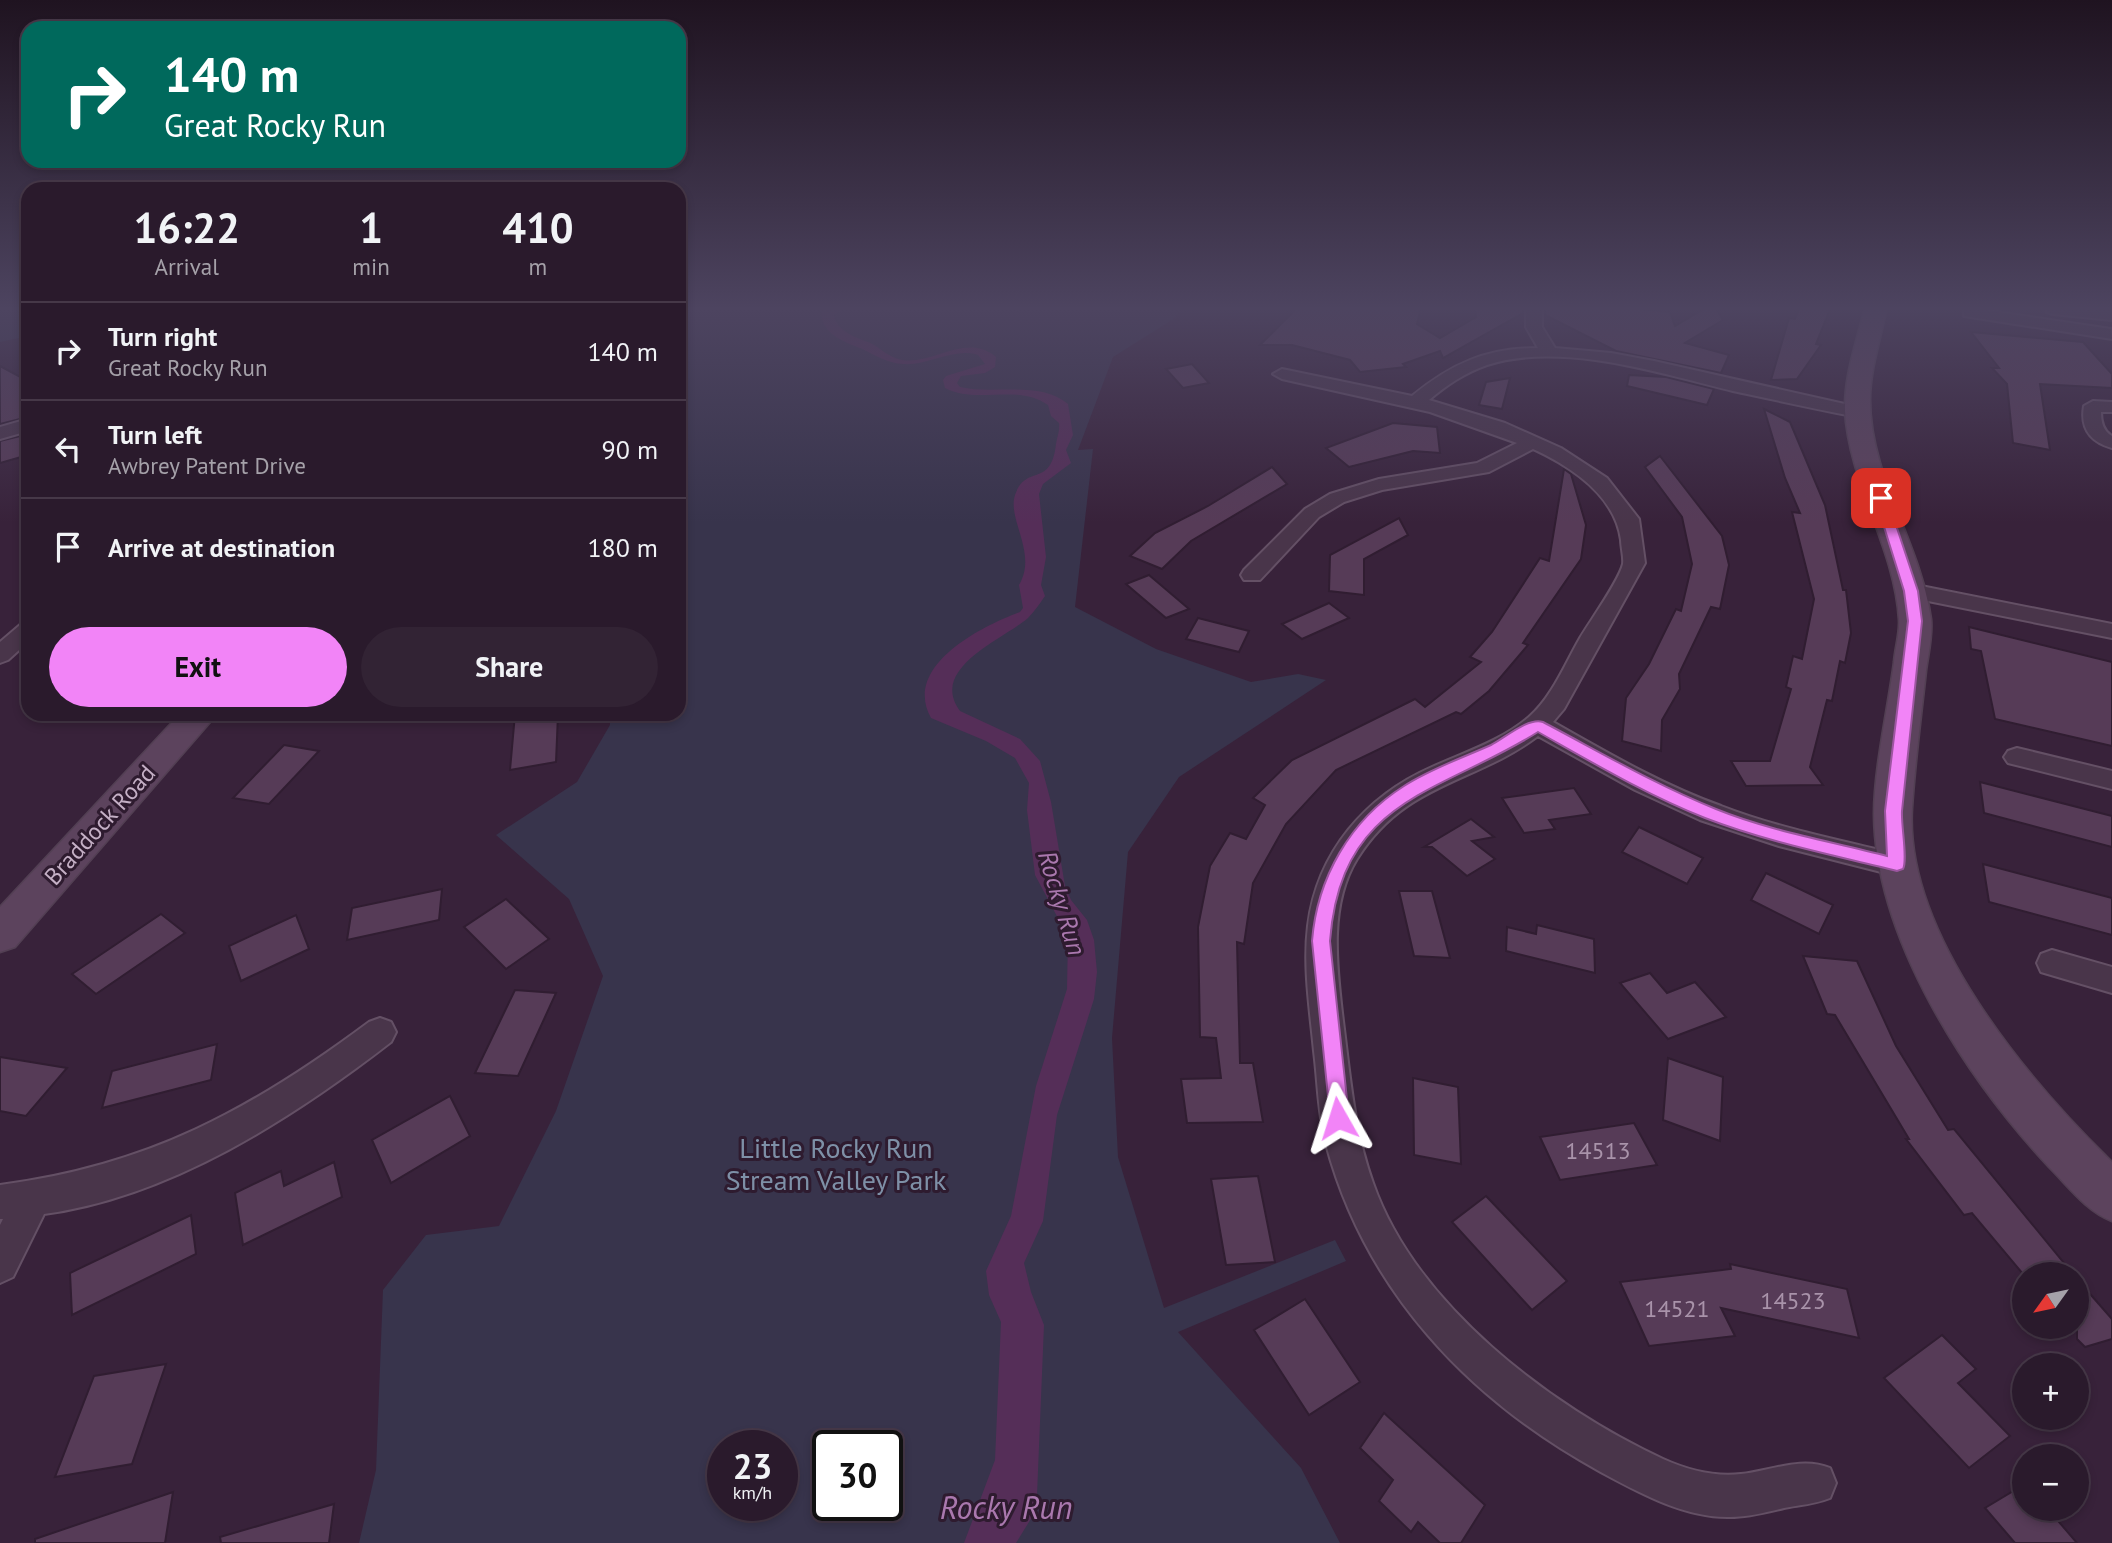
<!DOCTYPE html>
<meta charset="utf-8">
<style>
:root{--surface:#2a1a2c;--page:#322334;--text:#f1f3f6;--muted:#a5a1a9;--line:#463848;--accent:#f284f7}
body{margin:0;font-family:"PT Sans",sans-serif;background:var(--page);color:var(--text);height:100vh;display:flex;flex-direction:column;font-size:26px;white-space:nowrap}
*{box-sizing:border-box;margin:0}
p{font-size:23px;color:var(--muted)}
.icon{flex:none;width:38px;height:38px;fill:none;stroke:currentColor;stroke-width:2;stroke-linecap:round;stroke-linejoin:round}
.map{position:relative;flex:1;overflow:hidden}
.panel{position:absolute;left:21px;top:182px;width:665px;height:539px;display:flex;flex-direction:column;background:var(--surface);border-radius:21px;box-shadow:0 4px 10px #0003,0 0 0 2px var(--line)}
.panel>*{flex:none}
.hud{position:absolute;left:21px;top:21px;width:665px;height:147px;border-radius:21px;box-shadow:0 4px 10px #0003,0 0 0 2px var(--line);background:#00695c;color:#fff;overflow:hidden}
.needle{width:46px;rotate:237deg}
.buttons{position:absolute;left:2012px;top:1262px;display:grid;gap:14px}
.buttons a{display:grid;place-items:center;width:77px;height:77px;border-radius:50%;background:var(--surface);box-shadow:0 4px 10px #0003,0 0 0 2px var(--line);font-size:35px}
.speed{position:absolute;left:707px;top:1430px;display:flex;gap:14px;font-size:35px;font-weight:700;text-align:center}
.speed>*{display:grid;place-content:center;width:91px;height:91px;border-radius:50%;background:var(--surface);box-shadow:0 4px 10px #0003,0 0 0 2px var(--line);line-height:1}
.speed small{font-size:18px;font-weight:400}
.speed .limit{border:4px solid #111;border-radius:10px;background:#fff;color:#111}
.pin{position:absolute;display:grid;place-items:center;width:60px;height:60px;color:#fff;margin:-30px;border-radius:14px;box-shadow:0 4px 10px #0006}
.me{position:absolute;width:77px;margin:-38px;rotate:354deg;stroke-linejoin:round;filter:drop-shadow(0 0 5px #0008)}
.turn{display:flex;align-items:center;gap:24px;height:147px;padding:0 28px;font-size:32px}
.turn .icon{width:91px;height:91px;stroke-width:2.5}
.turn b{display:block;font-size:49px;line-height:60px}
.eta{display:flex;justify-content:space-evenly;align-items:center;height:119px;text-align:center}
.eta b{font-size:42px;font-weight:700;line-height:49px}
.button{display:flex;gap:14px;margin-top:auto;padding:14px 28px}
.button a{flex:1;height:80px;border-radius:42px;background:var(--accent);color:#111;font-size:28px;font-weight:700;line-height:80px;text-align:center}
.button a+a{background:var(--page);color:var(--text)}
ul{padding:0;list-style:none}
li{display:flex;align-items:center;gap:21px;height:98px;padding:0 28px;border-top:2px solid var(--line)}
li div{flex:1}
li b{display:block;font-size:26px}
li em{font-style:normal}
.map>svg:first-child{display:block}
.green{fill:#38344c;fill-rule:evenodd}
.water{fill:#552e58}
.building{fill:#563b57;stroke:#301d31;stroke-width:2}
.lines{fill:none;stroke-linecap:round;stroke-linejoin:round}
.street-casing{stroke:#645065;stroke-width:4}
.secondary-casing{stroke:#523f53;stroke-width:3}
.street{fill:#49354a;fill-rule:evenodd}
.secondary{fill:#5c435d;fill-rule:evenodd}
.route{fill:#f284f7;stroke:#9d56a1;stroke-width:2}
.labels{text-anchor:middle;stroke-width:6;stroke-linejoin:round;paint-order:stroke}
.street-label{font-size:24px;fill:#c5b0c6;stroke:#2e1b2f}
.near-number-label{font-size:24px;fill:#a993aa}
.water-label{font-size:26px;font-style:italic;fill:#aa78ae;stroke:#2e1b2f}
.near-park-label{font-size:28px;fill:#7e90a7;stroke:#2e1b2f}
.near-water-label{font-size:32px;font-style:italic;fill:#aa78ae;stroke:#2e1b2f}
</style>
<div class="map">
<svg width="2112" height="1543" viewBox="0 0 2112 1543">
<rect width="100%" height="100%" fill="#38223a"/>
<g class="green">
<path d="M0,307H28V336L0,342Z"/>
<path d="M679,307H1183L1175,318L1113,357L1078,450L1093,449L1075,607L1156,649L1251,682L1298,674L1326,680L1179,777L1128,852L1112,1038L1118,1157L1164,1308L1335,1240L1346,1261L1178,1332L1301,1468L1340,1543H359L376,1470L383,1290L426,1235L499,1226L556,1111L603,976L569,899L496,835L577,782L610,725V714H679ZM723,1446H782V1505H723ZM828,1446H887V1505H828Z"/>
</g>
<path class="water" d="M822,307H845L834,315C837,330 852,336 865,341C879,345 886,357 902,360C933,365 967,332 996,357L995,367L985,373L961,376L957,383L960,387C993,395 1040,380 1068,404L1073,435L1066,450L1071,463L1043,484L1039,494L1046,557L1041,585L1045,596C1040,603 1035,611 1028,618C1004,639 928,668 960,711L1020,739L1040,761L1051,802L1065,886L1071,900L1087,920L1094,940L1097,972L1094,999L1057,1115L1043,1221L1024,1263L1031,1292L1044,1325L1037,1495L1032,1517L1016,1543H964L995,1460L1001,1322L989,1295L986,1271L1011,1216L1036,1086L1067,989L1068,937L1035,875L1027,810L1029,783L1015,758L986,741L931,718C902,666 982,626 1020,612L1023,608L1019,585C1038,553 1007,520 1015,495C1026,463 1051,489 1056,444C1057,437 1060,431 1059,423L1051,416L1048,405C1018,383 977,405 945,388L943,380L946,376L985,364L978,355C955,347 928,366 903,364C884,363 870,351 852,345C836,338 818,329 822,307Z"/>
<g class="building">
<path d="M1298,307H1421L1417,324L1440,338L1476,317L1475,307H1523V313L1443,358L1440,351L1403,364L1406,367L1360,372L1350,360L1292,345H1260Z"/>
<path d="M1545,307H1620L1670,312L1675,326L1707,307H1715L1723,320L1685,343L1729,355L1721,373L1616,351L1545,315Z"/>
<path d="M1800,307H1831L1816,344L1821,345L1797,379L1771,380L1789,318L1795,319Z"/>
<path d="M1971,332L2083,342L2112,374V388L2040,384L2050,450L2013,443L2007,384L1992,368H1999Z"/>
<path d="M1192,364L1209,383L1183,388L1166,369Z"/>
<path d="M0,366L28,381V417L0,424Z"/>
<path d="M1629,375L1666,377L1714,389L1707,405L1627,386Z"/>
<path d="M1510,378L1502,409L1479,405L1486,382Z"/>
<path d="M1764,409L1790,422L1825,505L1843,590H1846L1851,633L1845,663L1840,661L1832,701L1827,700L1810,767L1823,785L1746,786L1731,761H1770L1791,689L1786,687L1793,656L1802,659L1814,599L1792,512L1800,513L1785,478Z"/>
<path d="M1393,423L1437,427L1440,453L1413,451L1349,467L1326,448Z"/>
<path d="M28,434V455L0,463V441Z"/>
<path d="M1660,456L1722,536L1729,565L1720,609L1711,607L1679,674L1680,689L1662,720L1661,751L1622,741L1626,698L1649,664L1676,609L1681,611L1692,564L1682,517L1645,467Z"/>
<path d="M1272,467L1287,484L1191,541L1162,569L1130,556L1155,533L1208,506Z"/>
<path d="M1564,469L1571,474L1586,525L1581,559L1523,643L1528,645L1489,691L1461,714L1456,712L1336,770L1286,824L1253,883L1244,944L1237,942L1240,1063H1253L1263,1122L1187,1123L1181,1079L1221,1078L1216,1038L1200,1037L1198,927L1210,866L1230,833L1246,839L1265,805L1253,798L1292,760L1415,699L1425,707L1481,662L1470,657L1492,632L1540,558L1549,561Z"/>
<path d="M1399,518L1408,535L1364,559V595L1329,591L1330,555Z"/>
<path d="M1149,575L1189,609L1166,618L1126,584Z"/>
<path d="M1329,603L1349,618L1302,639L1282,624Z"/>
<path d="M1198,618L1249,631L1239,652L1186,639Z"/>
<path d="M1969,627L2112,662V746L1995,719L1981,651L1971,649Z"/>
<path d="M515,714H558L556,762L510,770Z"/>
<path d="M284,745L319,751L269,804L233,798Z"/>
<path d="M1980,782L2112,816V847L1984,813Z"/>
<path d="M1574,788L1591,814L1549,820L1555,829L1524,833L1502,798Z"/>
<path d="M1471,819L1494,837L1472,841L1495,859L1467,876L1432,847H1424Z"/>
<path d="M1639,827L1703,858L1687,884L1622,852Z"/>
<path d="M1983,864L2112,898V935L1989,902Z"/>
<path d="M1766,873L1833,905L1819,934L1751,900Z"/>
<path d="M442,889L439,920L347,940L352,908Z"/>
<path d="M1399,891H1432L1450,958L1414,956Z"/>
<path d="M506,899L549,939L506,969L464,927Z"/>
<path d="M161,914L185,933L96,994L72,974Z"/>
<path d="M296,915L309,949L241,981L229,946Z"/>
<path d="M1537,925L1594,939L1595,973L1506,951L1507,927L1536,934Z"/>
<path d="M1803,956L1857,961L1896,1046L1948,1130L1954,1129L2073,1274H2023L1972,1213L1964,1215L1906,1139H1909L1835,1015L1827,1014Z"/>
<path d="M1650,973L1667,993L1695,982L1726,1017L1668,1039L1620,983Z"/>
<path d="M515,990L556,993L518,1076L475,1073Z"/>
<path d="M217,1044L211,1080L102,1108L112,1071Z"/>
<path d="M0,1057L67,1068L26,1116L0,1111Z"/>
<path d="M1668,1058L1723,1077L1720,1141L1663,1120Z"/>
<path d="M1413,1078L1458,1087L1461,1164L1414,1155Z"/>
<path d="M450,1096L470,1136L391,1183L372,1140Z"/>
<path d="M1634,1123L1657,1165L1560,1180L1540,1137Z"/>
<path d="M334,1162L342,1197L243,1245L235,1193L281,1171L284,1186Z"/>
<path d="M1258,1176L1275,1262L1226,1265L1211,1179Z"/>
<path d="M1486,1196L1567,1281L1532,1310L1452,1222Z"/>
<path d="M191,1215L196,1254L72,1315L70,1273Z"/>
<path d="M1730,1264L1847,1289L1859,1338L1721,1308L1735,1336L1649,1346L1620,1282L1731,1269Z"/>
<path d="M2077,1279L2112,1319V1339L2085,1347L2077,1339Z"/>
<path d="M1305,1299L1360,1382L1309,1415L1254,1330Z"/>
<path d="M1942,1335L1976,1369L1958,1383L2010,1436L1969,1468L1884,1378Z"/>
<path d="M166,1364L132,1464L55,1477L94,1376Z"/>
<path d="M1384,1413L1485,1505L1461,1543H1440L1418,1522L1411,1532L1379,1501L1393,1480L1360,1448Z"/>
<path d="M2025,1484V1508H2047L2077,1543H2015L1985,1508Z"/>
<path d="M173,1492L165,1543H35V1539Z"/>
<path d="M334,1504L329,1543H221L220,1537Z"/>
</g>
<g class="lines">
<defs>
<g id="street">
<path d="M1526,307H1542V327L1555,348L1611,353L1654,361L1858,407L1867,412L1858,417C1816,409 1775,400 1733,391C1660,373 1561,341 1487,365C1464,373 1447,385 1429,400L1505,423L1561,448L1607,478L1639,519L1645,563L1564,709L1553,722C1608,753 1662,785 1721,806C1778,828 1838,840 1897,854L1907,857L1911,865L1907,873L1897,876L1779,846L1700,820L1635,790L1538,736C1474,784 1405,782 1357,859C1328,906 1337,969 1343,1021C1350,1076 1354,1130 1373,1183C1415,1304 1551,1407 1663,1459C1687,1470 1715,1477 1741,1474C1771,1471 1801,1456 1830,1468L1836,1483L1830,1498C1815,1504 1800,1505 1784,1508C1767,1512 1749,1517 1730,1517C1684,1518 1638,1492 1599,1471C1468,1399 1365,1290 1326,1144C1318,1114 1318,1082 1314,1051C1310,1010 1303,967 1308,926C1317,852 1366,796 1432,767C1465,752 1501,741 1529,717C1552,697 1565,664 1580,638C1590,621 1619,581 1623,564C1624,557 1621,547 1621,540C1615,496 1572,467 1533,449L1489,472L1382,490L1344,502L1319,517L1260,580H1244L1241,575L1244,570L1305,509L1330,494L1379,479L1477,463L1517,443L1430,412L1282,379L1273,374L1282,369L1412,396C1451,364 1486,348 1538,348L1526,327Z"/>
<path d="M2046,307L2112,310V320L2053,314L2047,312Z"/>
<path d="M1970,308L2111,329L2112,339L1964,316V310Z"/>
<path d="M2093,401L2112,402V412H2101C2101,422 2103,431 2112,436V448C2091,442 2080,429 2084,406Z"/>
<path d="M28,419V431L0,439V427Z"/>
<path d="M1911,584L2112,624V638L1903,596L1900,591Z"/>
<path d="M28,623V642L8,660L0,663V642L20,625Z"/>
<path d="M2017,748L2112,771V789L2008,763L2004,757L2008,751Z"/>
<path d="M2052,950L2112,967V993L2041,972L2037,963L2041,954Z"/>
<path d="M380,1018L391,1022L396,1032L391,1042C293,1118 170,1197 44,1214L13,1277L0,1283V1225L3,1219H0V1185C148,1166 251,1110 369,1022Z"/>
</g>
<g id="secondary">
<path d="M1865,307H1887C1881,338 1870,369 1870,400C1870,477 1921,544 1931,619C1933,635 1928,655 1926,671C1921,717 1915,762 1912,808C1904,934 2028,1080 2112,1162V1221C2086,1211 2069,1187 2049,1167C1966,1078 1875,939 1874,814C1874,769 1888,708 1894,662C1895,648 1900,633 1899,620C1895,548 1849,483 1845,411C1844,375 1857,341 1865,307Z"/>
<path d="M180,714H217L15,947L0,952V907Z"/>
</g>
</defs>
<use href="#street" class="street-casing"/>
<use href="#secondary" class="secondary-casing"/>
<use href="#street" class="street"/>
<use href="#secondary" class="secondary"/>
</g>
<linearGradient id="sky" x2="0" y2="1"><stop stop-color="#1f1320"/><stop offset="0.59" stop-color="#4d4460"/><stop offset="1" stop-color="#4d4460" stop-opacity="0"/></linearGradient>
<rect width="2112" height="523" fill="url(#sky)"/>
<path class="route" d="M1881,494L1887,498L1918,591L1922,621L1902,811C1901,825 1908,860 1903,869L1897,871C1833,855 1767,842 1705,818C1647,795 1593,763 1538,732C1440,794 1341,797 1330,941L1349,1118L1346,1125L1338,1127L1331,1125L1312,941C1317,878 1350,820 1404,786C1430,769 1462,758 1491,745C1505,738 1528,717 1543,722C1600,752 1656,785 1716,809C1770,831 1830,841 1887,856L1885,811L1908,621L1904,591L1875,498Z"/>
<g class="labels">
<g class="street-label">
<text transform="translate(100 825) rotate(-48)" y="8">Braddock Road</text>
</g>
<g class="near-number-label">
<text x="1598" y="1159">14513</text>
<text x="1793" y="1309">14523</text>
<text x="1677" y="1317">14521</text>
</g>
<g class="water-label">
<text transform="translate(1062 903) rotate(73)" y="9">Rocky Run</text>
</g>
<g class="near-park-label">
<text x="836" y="1158">Little Rocky Run<tspan x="836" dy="32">Stream Valley Park</tspan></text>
</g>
<g class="near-water-label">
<text x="1006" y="1519">Rocky Run</text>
</g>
</g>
</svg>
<div class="buttons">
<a><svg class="needle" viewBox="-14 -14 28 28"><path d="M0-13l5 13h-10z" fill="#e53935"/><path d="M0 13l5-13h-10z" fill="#a5a1a9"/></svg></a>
<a>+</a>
<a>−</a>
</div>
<div class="speed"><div>23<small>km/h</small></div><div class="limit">30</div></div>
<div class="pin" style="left:1881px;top:498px;background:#d93025"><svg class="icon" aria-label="arrive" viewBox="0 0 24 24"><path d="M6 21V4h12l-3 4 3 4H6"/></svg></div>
<svg class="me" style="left:1338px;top:1118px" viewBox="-20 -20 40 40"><path d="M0-17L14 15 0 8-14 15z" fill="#f284f7" stroke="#fff" stroke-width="4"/></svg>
<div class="hud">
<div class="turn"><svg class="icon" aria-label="right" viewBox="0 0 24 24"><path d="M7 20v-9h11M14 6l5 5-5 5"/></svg><div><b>140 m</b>Great Rocky Run</div></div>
</div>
<section class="panel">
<div class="eta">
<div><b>16:22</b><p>Arrival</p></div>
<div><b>1</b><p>min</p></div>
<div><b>410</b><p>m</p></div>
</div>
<ul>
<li><svg class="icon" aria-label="right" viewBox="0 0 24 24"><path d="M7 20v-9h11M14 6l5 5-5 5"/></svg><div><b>Turn right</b><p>Great Rocky Run</p></div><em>140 m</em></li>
<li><svg class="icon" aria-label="left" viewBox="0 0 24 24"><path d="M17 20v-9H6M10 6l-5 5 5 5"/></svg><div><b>Turn left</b><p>Awbrey Patent Drive</p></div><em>90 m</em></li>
<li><svg class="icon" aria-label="arrive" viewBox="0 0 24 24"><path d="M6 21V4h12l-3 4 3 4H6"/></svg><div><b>Arrive at destination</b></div><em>180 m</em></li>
</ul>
<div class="button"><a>Exit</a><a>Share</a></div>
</section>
</div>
